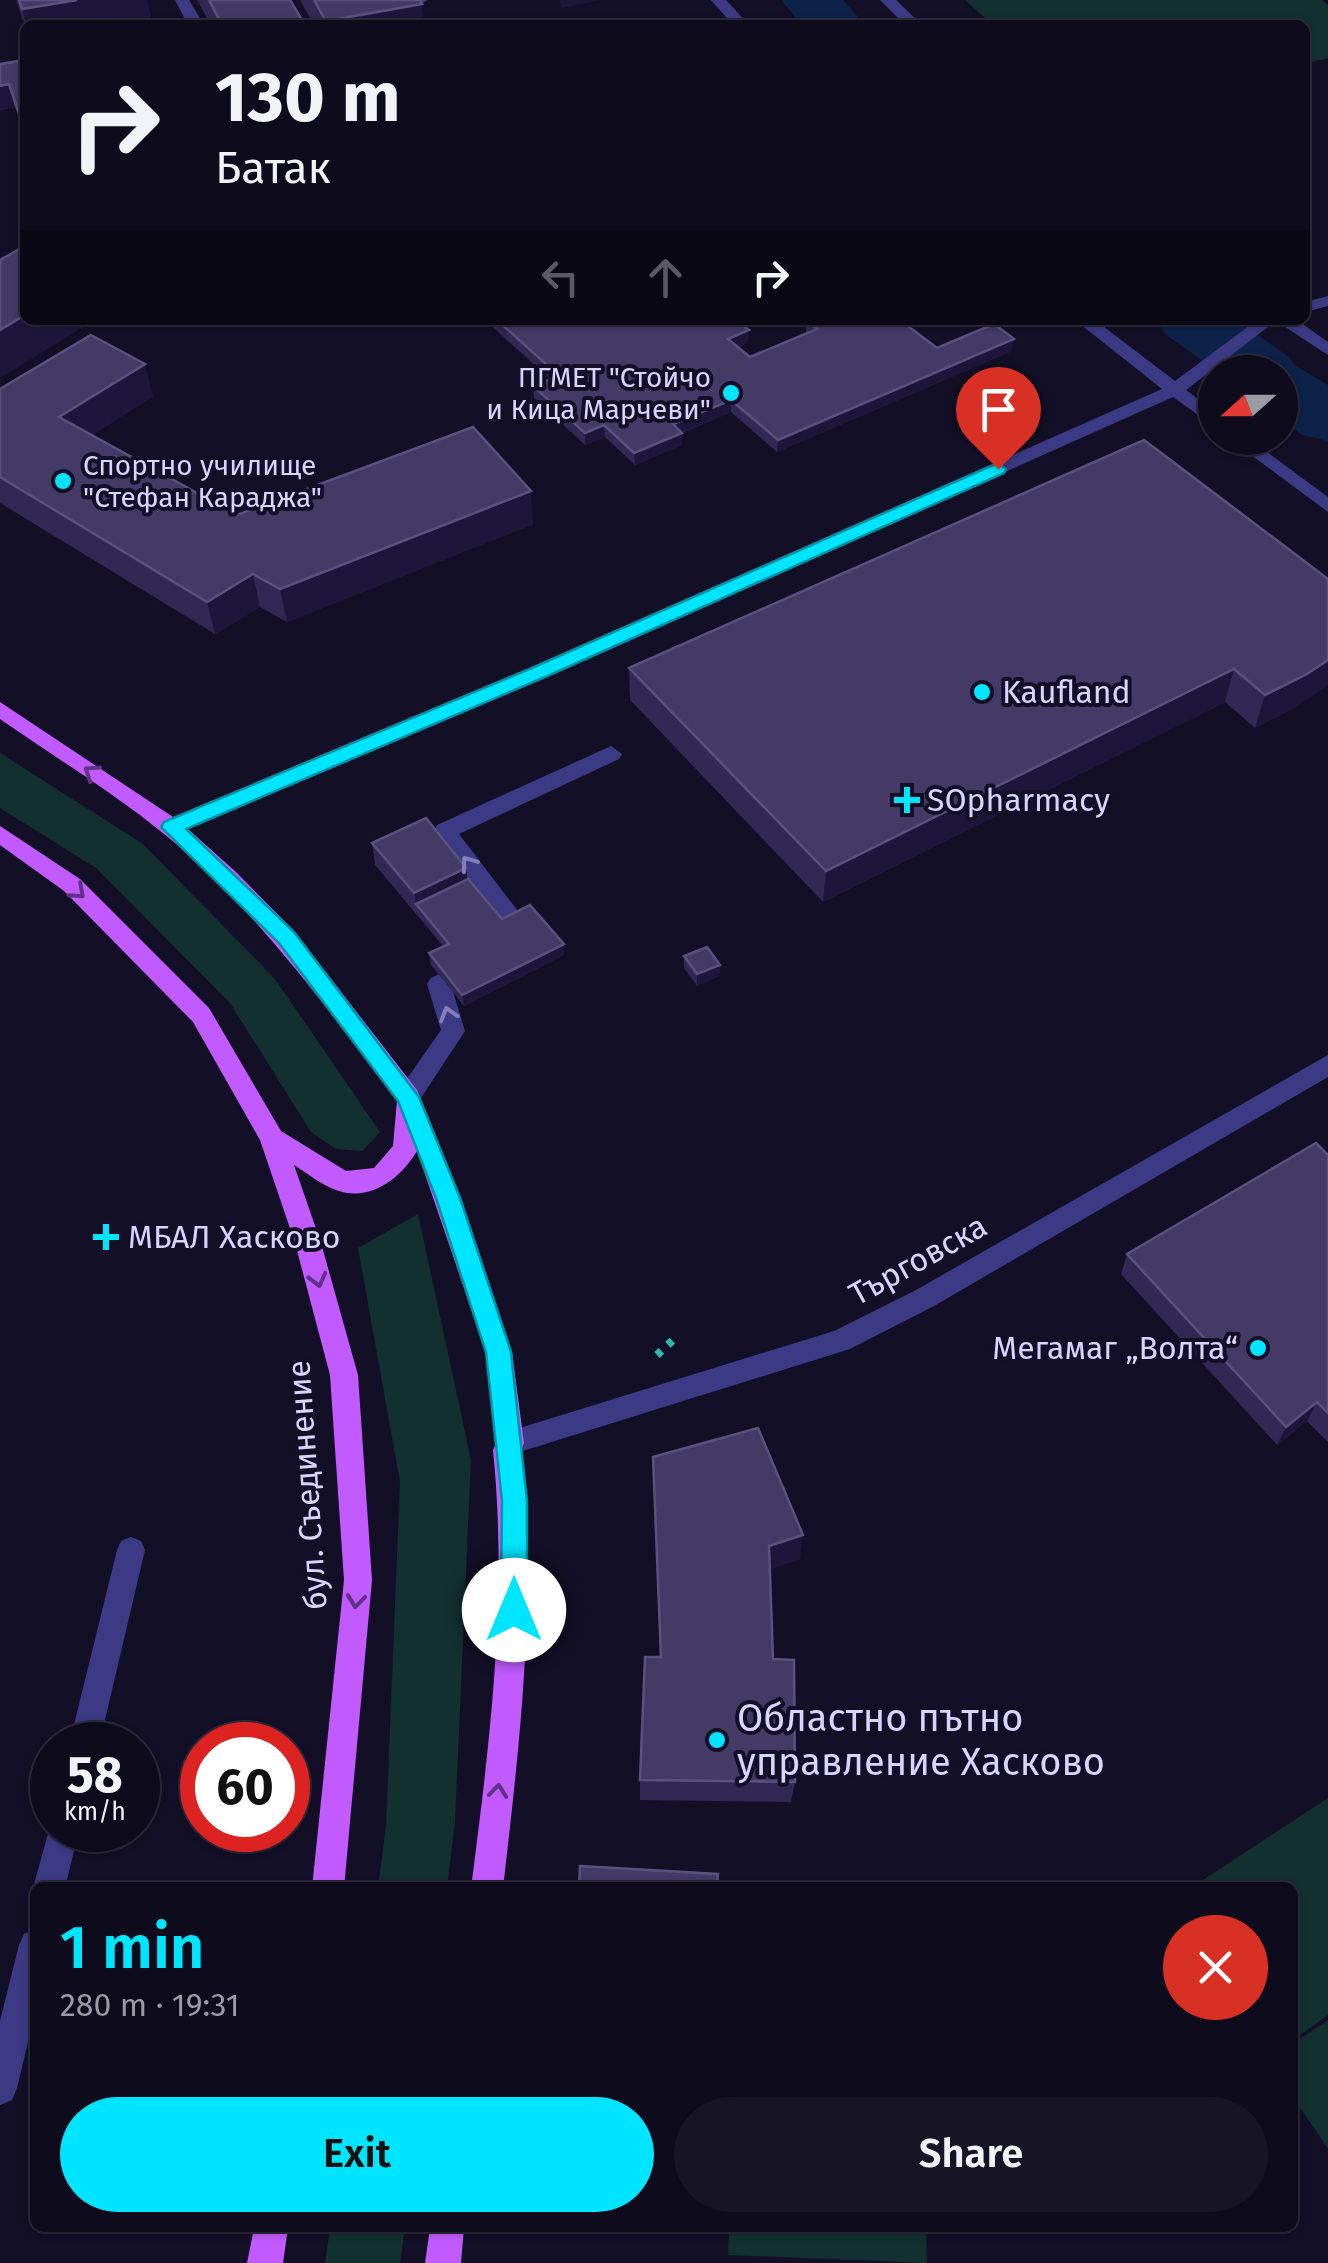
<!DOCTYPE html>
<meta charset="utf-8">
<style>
:root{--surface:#0e0b1c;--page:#171425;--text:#f1f3f6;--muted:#9b9ba3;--line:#2e2b3b;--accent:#00e5ff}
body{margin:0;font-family:"Fira Sans",sans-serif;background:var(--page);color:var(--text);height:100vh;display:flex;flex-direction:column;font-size:38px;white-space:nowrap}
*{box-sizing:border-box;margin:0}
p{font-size:32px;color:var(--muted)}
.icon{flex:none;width:55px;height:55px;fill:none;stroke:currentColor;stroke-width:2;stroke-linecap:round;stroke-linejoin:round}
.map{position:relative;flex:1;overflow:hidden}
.details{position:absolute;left:30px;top:1882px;width:1268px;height:350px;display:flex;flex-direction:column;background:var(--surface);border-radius:15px;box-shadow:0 2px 8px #0004,0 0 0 2px var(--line)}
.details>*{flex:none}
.guide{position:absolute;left:20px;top:20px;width:1290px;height:305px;border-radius:15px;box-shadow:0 2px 8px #0004,0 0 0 2px var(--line);background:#0e0b1c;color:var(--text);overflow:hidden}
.needle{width:65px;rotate:249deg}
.tools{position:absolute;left:1198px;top:355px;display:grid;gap:20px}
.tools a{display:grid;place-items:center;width:100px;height:100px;border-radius:50%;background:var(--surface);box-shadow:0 2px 8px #0004,0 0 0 2px var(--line);font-size:50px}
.speed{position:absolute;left:30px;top:1722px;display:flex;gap:20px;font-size:50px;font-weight:700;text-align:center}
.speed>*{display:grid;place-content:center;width:130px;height:130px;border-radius:50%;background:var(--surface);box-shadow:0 2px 8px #0004,0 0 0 2px var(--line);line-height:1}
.speed small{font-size:25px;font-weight:400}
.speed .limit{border:15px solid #d22;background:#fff;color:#111}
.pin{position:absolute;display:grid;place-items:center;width:85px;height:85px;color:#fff;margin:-102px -42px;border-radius:50% 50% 50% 0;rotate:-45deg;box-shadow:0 0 10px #0007}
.pin .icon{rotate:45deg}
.me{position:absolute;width:110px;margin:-55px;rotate:0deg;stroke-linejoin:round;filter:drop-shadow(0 0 8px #0008)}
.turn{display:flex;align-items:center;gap:35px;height:210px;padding:0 30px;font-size:45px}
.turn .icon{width:130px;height:130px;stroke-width:2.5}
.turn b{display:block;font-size:70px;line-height:85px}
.lanes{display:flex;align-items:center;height:95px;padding:0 30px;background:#0003;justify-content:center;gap:50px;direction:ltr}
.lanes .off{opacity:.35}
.round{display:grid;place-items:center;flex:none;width:105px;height:105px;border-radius:52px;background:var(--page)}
.summary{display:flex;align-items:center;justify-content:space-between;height:170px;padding:0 30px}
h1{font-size:60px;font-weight:600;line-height:75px;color:var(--accent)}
.button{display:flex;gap:20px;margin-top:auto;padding:20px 30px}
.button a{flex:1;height:115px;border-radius:60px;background:var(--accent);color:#111;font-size:40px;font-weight:600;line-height:115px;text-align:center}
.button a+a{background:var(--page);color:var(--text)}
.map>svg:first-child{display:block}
.green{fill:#12302f}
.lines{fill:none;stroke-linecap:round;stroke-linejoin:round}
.river{fill:#0c2248;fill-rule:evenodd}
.path{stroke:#2fb8b0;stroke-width:8;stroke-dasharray:6 9;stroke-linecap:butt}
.minor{fill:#3d3a85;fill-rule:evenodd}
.major{fill:#c25bff;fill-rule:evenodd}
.wall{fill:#312854}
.shaded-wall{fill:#1d163a}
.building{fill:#433a66;stroke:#5a527e;stroke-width:2.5}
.oneway{stroke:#623188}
.oneway2{stroke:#837fbc}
.route{fill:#00e5ff;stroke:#0095a6;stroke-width:2.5}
.poi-dot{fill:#00e5ff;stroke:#130f26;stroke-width:4}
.labels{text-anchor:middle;stroke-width:8;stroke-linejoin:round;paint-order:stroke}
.far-poi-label{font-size:28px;fill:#d9d4ff;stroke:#130f26;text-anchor:end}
.poi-label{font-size:32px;fill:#d9d4ff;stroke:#130f26;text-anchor:start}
.street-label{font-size:32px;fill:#d9d4ff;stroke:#130f26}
.near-poi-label{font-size:38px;fill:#d9d4ff;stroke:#130f26;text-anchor:start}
</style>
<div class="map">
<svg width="1328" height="2263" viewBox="0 0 1328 2263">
<rect width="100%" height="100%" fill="#130f26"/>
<g class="green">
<path d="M965,0H1322L1328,5V58L1305,64V25H993Z"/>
<path d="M0,753L143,844L275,979L380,1132L362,1151L336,1149L311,1132L230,1003L96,868L0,808Z"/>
<path d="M418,1214L471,1460L455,1822L447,1887H378L386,1826L400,1482L358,1248Z"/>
<path d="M1328,1798V2015L1293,2040L1292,1888L1192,1887Z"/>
<path d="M1328,2020V2149L1293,2097L1292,2044Z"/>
<path d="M330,2228H405L400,2263H325Z"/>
<path d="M729,2228H926L927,2263L728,2255Z"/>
</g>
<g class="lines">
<g class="river">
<path d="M781,0H843L865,25H802Z"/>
<path d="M1156,320H1237L1289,357L1296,366L1328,385V441L1302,435L1280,418V372H1219L1166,335Z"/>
</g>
<path class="path" d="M657,1355L673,1340"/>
<g class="minor">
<path d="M175,0H189L204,25H188Z"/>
<path d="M413,0H428L421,4Z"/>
<path d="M711,0H726L749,25H733Z"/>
<path d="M880,0H896L922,25H905Z"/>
<path d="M1328,296V306L1305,312V302Z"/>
<path d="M1075,320H1095L1175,381L1257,320H1297L1328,342V355L1276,321L1186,390L1215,412V427L1173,397L546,677L179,833H163L160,827L163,821L532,667L1162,389Z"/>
<path d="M1228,438H1248L1328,497V512Z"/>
<path d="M611,746L622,754L619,759L459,834L540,940L533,947H517L434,831L437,825Z"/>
<path d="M476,957L488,966L484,972L452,988L465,1031L417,1104H399L396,1097L399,1090L441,1030L427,984L431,978Z"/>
<path d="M1328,1055V1077L934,1306L850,1349L510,1455L500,1452L496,1443L500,1434L510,1431L834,1331L916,1290Z"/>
<path d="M131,1537L141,1541L145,1550L99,1745H69L117,1550L121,1541Z"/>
<path d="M52,1819V1830H79L65,1888H35V1892L33,1888Z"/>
<path d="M35,1929V2012L17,2088L12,2100L0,2105V2021L19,1945L24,1934Z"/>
</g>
<g class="major">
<path d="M0,702L179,821L236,872L294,931L417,1090L461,1198L512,1352L524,1443L521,1450C537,1597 520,1741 503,1888H471C490,1741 508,1598 493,1450L496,1443L486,1352L417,1151C401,1178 370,1203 336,1190C321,1185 307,1173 294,1165L321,1243L358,1375L372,1580L344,1888H312L344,1580L330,1375L295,1243L260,1140L193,1022L64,891L0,845V826L80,879L209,1008L281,1131L346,1171L374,1168L393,1146L397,1100C325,1006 257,910 164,834C113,792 54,757 0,719Z"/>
<path d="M254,2228H288L283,2263H247Z"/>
<path d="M430,2228H464L461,2263H425Z"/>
</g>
</g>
<g class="wall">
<path d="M16,0H147L151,20L121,25L25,26Z"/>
<path d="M197,0H290L305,25H211Z"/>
<path d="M300,0H420L424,25H314Z"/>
<path d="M25,60V133H24L15,107L0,110V64Z"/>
<path d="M485,320H736L748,342L738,347L750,357L806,334V321L937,348L1012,351L777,452L731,412L682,433V445L635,465L605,437L585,445L534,398L533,386L550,379Z"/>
<path d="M0,389L153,396L92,435L237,515L533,524L287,622L260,607L215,634L0,503Z"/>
<path d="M1144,440L1296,707L1255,728L1225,702L823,902L630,700L629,668Z"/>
<path d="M372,843L468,879L502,919L564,944V955L464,1006L431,965L429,953L443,946L375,865Z"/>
<path d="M684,956L720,965L719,976L697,986L684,968Z"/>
<path d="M1328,1155V1442L1307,1421L1277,1445L1121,1274L1127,1254Z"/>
<path d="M653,1457L800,1559L770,1569L773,1659L795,1782L791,1802L640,1800V1780L660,1657Z"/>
</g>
<g class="shaded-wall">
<path d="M77,0H147L151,20L121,25H26L22,9Z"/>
<path d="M560,0H601L561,8Z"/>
<path d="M422,4L424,25H326V21Z"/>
<path d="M9,84L15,107L0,110V86Z"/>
<path d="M25,110V133H24L18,111Z"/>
<path d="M25,315V320H95L0,378V330Z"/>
<path d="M749,330L748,342L728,351V339Z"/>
<path d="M1014,339L1012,351L777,452L778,440Z"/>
<path d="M145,364L153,396L68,450L59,417Z"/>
<path d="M731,400V412L673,436V424Z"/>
<path d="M604,425L605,437L585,445V433Z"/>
<path d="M682,433V445L635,465L634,453Z"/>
<path d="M531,491L533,524L287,622L280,589Z"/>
<path d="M253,574L260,607L215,634L207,602Z"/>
<path d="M1328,660V685L1296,707L1255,728L1265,695Z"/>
<path d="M1234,669L1225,702L823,902L826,871Z"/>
<path d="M466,868L469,891L416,904L414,893Z"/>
<path d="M564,944V955L464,1006L462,995Z"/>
<path d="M720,965L719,976L697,986V974Z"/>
<path d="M1317,1402L1307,1421L1277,1445L1286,1427Z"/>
<path d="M803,1535L800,1559L767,1570L769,1546Z"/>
</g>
<g class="building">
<path d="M19,0H77L22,9Z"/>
<path d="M209,0H290L305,25H222Z"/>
<path d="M314,0H420L422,4L326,21Z"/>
<path d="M25,60V110L18,111L9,84L0,86V64Z"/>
<path d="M25,246V315L0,330V260Z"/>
<path d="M497,320H736L749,330L728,339L750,357L817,329L806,321L808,320H900L937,348L994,324L1014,339L778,440L731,400L673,424L682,433L634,453L604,425L585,433L533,386L559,376Z"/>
<path d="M91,335L145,364L59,417L237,515L473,427L531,491L280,589L253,574L207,602L0,477V389Z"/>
<path d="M1144,440L1328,579V660L1307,674L1265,695L1234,669L826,871L629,668Z"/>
<path d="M426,818L466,868L414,893L372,843Z"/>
<path d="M468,879L502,919L530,905L564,944L462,995L429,953L449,944L416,904Z"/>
<path d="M707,947L720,965L697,974L684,956Z"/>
<path d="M1316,1143L1328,1155V1413L1317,1402L1286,1427L1127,1254Z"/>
<path d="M758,1428L803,1535L769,1546L773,1659L794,1660L795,1782L640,1780L645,1657H661L653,1457Z"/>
<path d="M580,1866L718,1874L717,1888H579Z"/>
</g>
<defs><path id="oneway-chevron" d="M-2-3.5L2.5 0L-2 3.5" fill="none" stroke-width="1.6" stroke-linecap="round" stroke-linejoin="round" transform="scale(2.5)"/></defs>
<g class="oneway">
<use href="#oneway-chevron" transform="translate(91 772) rotate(-146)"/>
<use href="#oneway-chevron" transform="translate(78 892) rotate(42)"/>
<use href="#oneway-chevron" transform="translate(318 1280) rotate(75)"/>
<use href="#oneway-chevron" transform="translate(356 1601) rotate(96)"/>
<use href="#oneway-chevron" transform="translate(498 1791) rotate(-84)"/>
</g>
<g class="oneway2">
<use href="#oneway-chevron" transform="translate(468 863) rotate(-126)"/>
<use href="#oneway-chevron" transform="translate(448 1014) rotate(-107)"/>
</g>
<path class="route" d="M998,463L1006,469L1004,473L545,677L186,829L294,932L419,1097L460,1198L511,1352L527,1501V1610L523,1619L514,1623L505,1619L501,1610L502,1501L486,1352L436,1198L398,1101L279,943L161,827L164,822L532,668Z"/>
<g class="poi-dot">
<circle cx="731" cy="393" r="10"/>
<circle cx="63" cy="481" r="10"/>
<circle cx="982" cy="692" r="10"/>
<path d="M902 785h10v10h10v10h-10v10h-10v-10h-10v-10h10z"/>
<path d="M101 1222h10v10h10v10h-10v10h-10v-10h-10v-10h10z"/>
<circle cx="1258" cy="1348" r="10"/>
<circle cx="717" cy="1740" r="10"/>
</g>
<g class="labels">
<g class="far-poi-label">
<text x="711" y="387">ПГМЕТ "Стойчо<tspan x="711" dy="32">и Кица Марчеви"</tspan></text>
<text x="83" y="475" text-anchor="start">Спортно училище<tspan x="83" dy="32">"Стефан Караджа"</tspan></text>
</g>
<g class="poi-label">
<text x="1002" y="703">Kaufland</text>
<text x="927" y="811">SOpharmacy</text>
<text x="128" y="1248">МБАЛ Хасково</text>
<text x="1238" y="1359" text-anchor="end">Мегамаг „Волта“</text>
</g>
<g class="street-label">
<text transform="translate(918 1260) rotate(-29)" y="11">Търговска</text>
<text transform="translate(307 1485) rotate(-94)" y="11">бул. Съединение</text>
</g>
<g class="near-poi-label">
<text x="737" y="1731">Областно пътно<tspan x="737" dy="44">управление Хасково</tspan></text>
</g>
</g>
</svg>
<div class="tools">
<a><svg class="needle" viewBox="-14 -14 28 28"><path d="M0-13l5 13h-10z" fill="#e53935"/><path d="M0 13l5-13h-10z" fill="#9b9ba3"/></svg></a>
</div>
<div class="speed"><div>58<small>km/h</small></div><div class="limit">60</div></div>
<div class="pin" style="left:998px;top:469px;background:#d93025"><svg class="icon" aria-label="arrive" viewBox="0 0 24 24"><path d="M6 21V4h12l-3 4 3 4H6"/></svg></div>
<svg class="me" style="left:514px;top:1610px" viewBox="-20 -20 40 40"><circle r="19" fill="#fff"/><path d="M0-13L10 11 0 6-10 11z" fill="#00e5ff"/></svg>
<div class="guide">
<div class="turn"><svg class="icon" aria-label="right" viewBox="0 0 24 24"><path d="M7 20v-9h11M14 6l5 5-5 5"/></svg><div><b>130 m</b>Батак</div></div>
<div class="lanes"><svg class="icon off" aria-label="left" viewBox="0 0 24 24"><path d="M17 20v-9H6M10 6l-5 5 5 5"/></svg><svg class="icon off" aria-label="ahead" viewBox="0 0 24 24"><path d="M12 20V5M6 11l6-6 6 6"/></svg><svg class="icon" aria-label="right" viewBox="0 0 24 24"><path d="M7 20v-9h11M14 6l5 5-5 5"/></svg></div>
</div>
<section class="details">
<div class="summary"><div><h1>1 min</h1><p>280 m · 19:31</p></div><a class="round" style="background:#d93025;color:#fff"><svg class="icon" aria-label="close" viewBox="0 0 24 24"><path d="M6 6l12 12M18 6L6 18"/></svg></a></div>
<div class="button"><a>Exit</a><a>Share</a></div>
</section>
</div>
